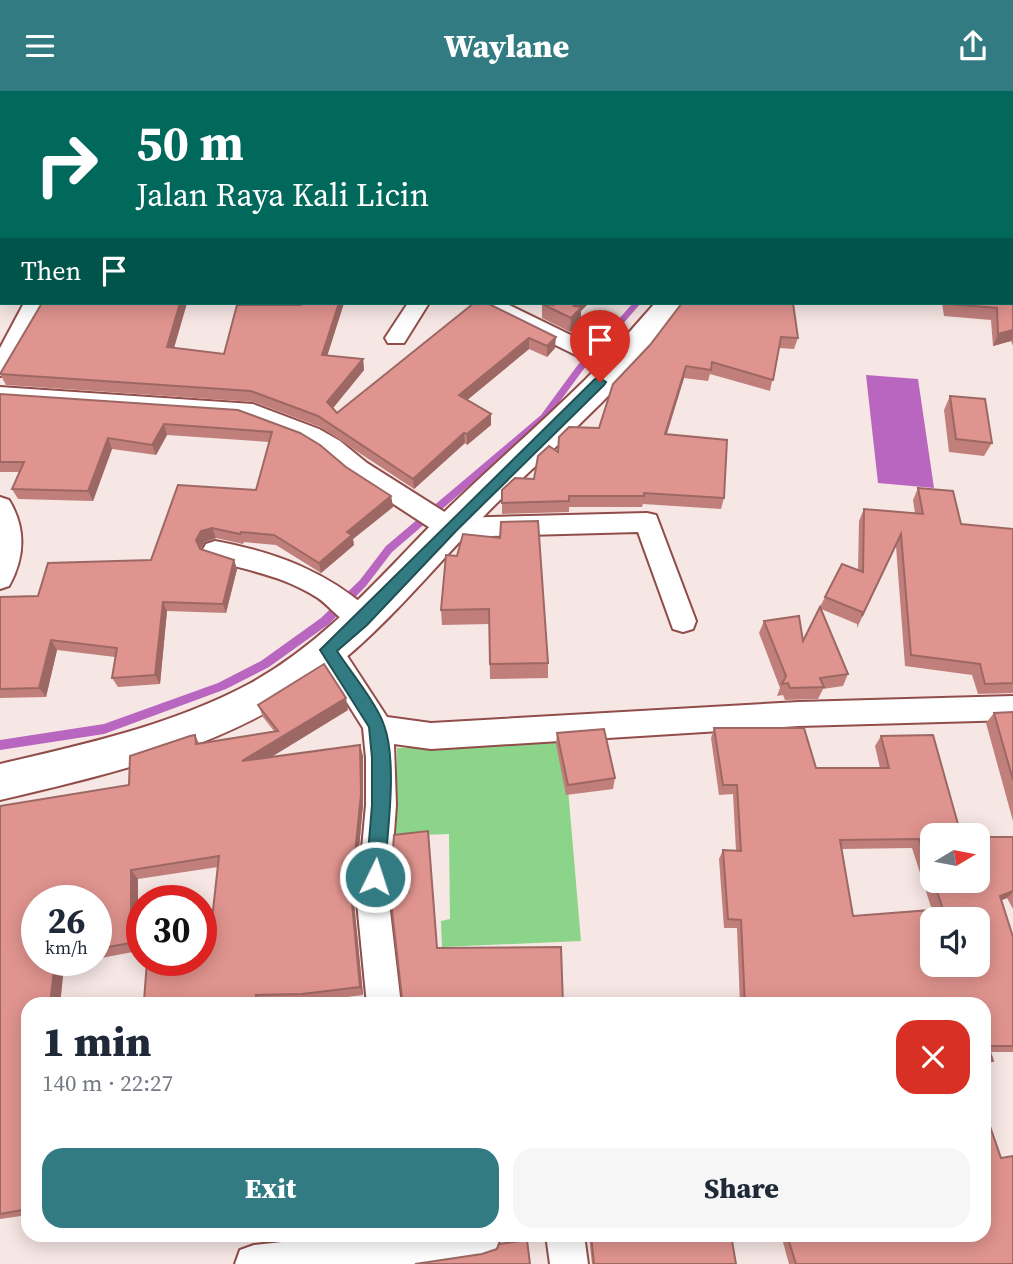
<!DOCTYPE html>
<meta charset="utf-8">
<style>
:root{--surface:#fff;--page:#f6f6f7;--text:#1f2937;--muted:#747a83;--accent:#327b82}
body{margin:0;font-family:"Source Serif 4",serif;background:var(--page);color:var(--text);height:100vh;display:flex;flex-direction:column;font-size:26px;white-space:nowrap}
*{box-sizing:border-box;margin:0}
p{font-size:23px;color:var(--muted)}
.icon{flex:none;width:38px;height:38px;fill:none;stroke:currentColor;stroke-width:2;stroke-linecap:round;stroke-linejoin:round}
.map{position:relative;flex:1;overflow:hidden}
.side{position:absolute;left:21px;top:906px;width:970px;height:245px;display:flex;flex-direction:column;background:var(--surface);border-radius:21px;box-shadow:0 4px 18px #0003}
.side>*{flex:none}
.guide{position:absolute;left:0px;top:0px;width:1013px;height:214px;box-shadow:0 4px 18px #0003;background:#00695c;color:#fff;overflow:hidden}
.needle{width:46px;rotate:80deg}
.controls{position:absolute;left:920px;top:732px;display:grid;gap:14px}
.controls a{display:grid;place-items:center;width:70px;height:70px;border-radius:14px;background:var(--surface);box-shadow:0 4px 18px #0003;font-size:35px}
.speed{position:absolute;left:21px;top:794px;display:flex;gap:14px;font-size:35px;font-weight:700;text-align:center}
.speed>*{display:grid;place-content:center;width:91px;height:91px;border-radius:50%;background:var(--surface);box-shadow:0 4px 18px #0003;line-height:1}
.speed small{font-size:18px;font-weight:400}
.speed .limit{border:10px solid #d22;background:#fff;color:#111}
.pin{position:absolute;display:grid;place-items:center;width:60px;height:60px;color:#fff;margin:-72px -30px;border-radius:50% 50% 50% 0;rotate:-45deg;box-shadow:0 0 7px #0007}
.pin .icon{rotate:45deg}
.me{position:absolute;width:77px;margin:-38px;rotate:4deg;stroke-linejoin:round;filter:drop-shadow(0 0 5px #0008)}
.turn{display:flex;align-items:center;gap:24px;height:147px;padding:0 21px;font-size:32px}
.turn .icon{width:91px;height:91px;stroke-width:2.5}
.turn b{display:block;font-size:49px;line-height:60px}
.then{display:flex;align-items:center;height:66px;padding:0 21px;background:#0003;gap:14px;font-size:26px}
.round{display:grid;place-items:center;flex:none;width:74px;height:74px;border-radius:21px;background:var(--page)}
.head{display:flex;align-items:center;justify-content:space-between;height:119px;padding:0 21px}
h1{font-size:42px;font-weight:800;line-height:52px}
.cta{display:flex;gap:14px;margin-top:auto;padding:14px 21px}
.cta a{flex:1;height:80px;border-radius:21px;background:var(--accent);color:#fff;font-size:28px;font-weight:800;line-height:80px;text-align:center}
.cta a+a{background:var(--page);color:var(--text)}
header{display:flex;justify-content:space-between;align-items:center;height:91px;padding:0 21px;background:var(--accent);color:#fff;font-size:32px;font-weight:800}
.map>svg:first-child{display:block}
.green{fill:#8bd48a}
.water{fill:#b966c0}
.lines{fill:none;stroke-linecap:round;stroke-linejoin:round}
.stream{fill:#b966c0;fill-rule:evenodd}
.street-casing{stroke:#904d49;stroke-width:4}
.secondary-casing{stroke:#904d49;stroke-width:4}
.street{fill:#fff;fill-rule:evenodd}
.secondary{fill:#fff;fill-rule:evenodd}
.wall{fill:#c17f7b;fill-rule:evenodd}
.shaded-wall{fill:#9d6864}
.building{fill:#e0948f;stroke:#9d6864;stroke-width:2;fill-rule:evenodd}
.route{fill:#327b82;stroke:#205054;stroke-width:2}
</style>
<header><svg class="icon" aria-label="menu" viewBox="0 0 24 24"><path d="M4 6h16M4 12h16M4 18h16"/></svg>Waylane<svg class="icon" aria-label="share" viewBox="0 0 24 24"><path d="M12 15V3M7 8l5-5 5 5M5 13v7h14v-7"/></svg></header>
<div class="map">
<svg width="1013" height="1173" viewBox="0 0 1013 1173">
<rect width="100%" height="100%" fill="#f6e6e4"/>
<path class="green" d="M564,651L581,850L442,856L441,830L450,828L449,743L396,745L397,657Z"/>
<path class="water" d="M866,284L918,288L934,397L878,392Z"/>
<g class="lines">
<g class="stream">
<path d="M833,0L832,2H825L826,0Z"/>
<path d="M633,212H641L583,279L547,328L392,461L366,495L329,533L269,576L226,598L104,643L0,659V649L104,633L218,592L261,570L321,527L360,489L386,455L541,324L577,275Z"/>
</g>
<defs>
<g id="street">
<path d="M24,212H45L11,278L8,283L0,285V257Z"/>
<path d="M408,212H429L404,252H388L385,247Z"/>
<path d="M477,212H505L624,270L627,275L624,280L616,282L608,280L481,217Z"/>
<path d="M0,296L253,313L319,338L340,350L367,372L454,427L647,422L656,424L696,530L693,538L683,541L673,538L638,441L450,446L441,444L349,384L324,362L303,350L242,327L0,312Z"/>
<path d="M0,406L9,409C26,437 25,466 9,495L0,498Z"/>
<path d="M215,450C275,461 326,480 372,521L375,529L372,537C350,544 335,519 318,507C280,483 247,480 206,467L202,460L206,453Z"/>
<path d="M328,548L338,551L387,626L431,632L799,611L1013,605V629L799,635L431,658L394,653L396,714L389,811L401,914H367L357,811L366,714V667L363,637L314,559L318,551Z"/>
<path d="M347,1144H501L496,1158L482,1163L416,1173H235L240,1159L254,1154Z"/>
<path d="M546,1144H584L588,1173H550Z"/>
</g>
<g id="secondary">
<path d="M848,0H872L847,2Z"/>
<path d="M655,212H685C639,283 565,346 504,405C445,462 394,530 328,581C234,655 114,682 0,709V673C86,653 173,634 251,592C325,551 379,487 437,428C485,381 536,337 584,290C609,265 632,238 655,212Z"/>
</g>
</defs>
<use href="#street" class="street-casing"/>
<use href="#secondary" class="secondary-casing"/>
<use href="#street" class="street"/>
<use href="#secondary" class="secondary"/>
</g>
<g class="wall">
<path d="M0,0H168L167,2H2V212H22L20,214H0Z"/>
<path d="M624,0H770L769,2H630Z"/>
<path d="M915,0H1013V100H1012V2H916Z"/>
<path d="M1013,186V255L1011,250L993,255L991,229L944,225L942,212H1012Z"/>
<path d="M42,212H187L174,257L224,263L301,214L302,212H344L327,265L363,268L364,279L333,317L337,322L474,212L555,257L547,266L529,258L467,309L491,323V334L467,354L465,352L414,398L320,336L254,311L6,294L0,283Z"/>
<path d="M554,212H589L581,220V230L570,241L542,227V213L554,214Z"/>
<path d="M682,212L798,247L794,258L779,257L770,300L710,283L708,290L684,287L667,343L724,407L721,418L643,413L642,416H569V421L502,423V399L534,388L558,361L599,337L650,254Z"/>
<path d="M0,303L238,319L346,376L391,405L393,416L353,448L354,454L321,482L276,454L244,451L243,453L216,447L205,451L200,458L234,469L237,478L226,522L167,520L160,593L118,596L112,587L115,566L57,559L46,606L0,607V506L38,505L151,469L256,399L269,351L167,344L156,364L112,358L93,410L18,408L12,398L19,381H0Z"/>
<path d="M950,305L992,352L984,365L949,361L944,319Z"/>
<path d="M918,397L961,433L1013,438V602L978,603L972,584L905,575L896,455L857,537V533L821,518L848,583L843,595L823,598L818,608L785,609L783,604L777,605L780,597L759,542L764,530L803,550L825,506L858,479L859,430L864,418L915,422L913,409Z"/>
<path d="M446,464L548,572V587L490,588L489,533L442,534L441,519Z"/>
<path d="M258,614L348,619L271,666L363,665V714L354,811L363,904L307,911H261V914H148L144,910L212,828L218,776L138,788V860L96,868V810L37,870H86L64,874L60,914H28V1124L0,1128V715L129,694L195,644L199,652L274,640L263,626Z"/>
<path d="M1013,621V730L986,632L994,622Z"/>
<path d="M714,637L816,677H880L875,655L881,645L933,644V789L1013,746V818L1007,807L1001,809L1013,846V961H990L993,970L984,976V914H740L737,837H724L719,768L723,759L736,760L733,703L719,704L711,647ZM912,757L932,819L853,825L842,758Z"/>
<path d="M557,642L615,687L613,698L566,704L556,653Z"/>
<path d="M589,1144H731L736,1173H592Z"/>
<path d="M781,1144H984L1013,1173H789Z"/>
</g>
<g class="shaded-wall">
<path d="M180,212H187L171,267L167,256Z"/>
<path d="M339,212H344L324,275L322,264Z"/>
<path d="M577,212H589L581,220V230L570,241L571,227L574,215Z"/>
<path d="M1013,239V247L1011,250L993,255L998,243Z"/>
<path d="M556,246L555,257L547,266V255Z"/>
<path d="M529,247V258L460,315L459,304Z"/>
<path d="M363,268L364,279L329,322L327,311Z"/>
<path d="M686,275L684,287L663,354L665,343Z"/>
<path d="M491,323V334L467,354V343Z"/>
<path d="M164,333L167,344L156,364L152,354Z"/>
<path d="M464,342L465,352L414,398L413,388Z"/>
<path d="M108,347L112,358L93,410L88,400Z"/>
<path d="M391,405L393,416L353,448L354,454L321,482L319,472L347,441Z"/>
<path d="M212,437L216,447L205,451L200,459L196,449L201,440Z"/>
<path d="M234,469L237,478L226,522L223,513Z"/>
<path d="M163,511L167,520L160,593L155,584Z"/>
<path d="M51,549L57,559L46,606L39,597Z"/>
<path d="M346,607L348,619L247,681L242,670Z"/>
<path d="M360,654L363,665V714L354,811L363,904L360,896L351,802Z"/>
<path d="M131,779L138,788V860L131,852Z"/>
<path d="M1013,800V801L1007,807L991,814L1000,805Z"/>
<path d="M55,870H60L64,874L60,914H50Z"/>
<path d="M256,904L261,911V914H257L256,912Z"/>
</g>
<g class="building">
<path d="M0,0H163V2H2V203H0Z"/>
<path d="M377,0H572L574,2H373Z"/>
<path d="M658,0H765L764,2H664Z"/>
<path d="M924,0H1013V88H1012V2H925Z"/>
<path d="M1012,186H1013V239L998,243L997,217L949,213L1012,212Z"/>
<path d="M42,212H180L167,256L224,263L237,214H301L302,212H339L322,264L363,268L327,311L337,322L474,212H487L556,246L547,255L529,247L459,304L491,323L467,343L464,342L413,388L318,325L251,300L0,283Z"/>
<path d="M554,212H577L574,215L582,216L571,227L542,213L554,214Z"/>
<path d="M682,212H793L798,247L781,246L773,289L712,271L711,279L686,275L665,343L727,349L724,407L644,402V405H569V410L502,412V399L515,387L534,388L538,365L549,355L558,361L559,346L569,336L599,337L613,293L650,254Z"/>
<path d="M0,303L238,319L300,342L320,354L346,376L391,405L347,441L352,444L319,472L274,444L241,441L240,443L212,437L201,440L196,449L200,458L234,469L223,513L163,511L155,584L112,587L117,557L51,549L39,597L0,598V506L38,505L48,472L151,469L178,394L256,399L272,341L164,333L152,354L108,347L88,400L12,398L24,371H0Z"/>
<path d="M950,305L985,308L992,352L956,348Z"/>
<path d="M918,397L953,400L961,433L1013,438V592L985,593L980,573L911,564L901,443L862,525V521L825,506L842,473L863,481L864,418L923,423Z"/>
<path d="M538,430L548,572L490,573L489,518L441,519L446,464L457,465L463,443L500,447L501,431Z"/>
<path d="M820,516L848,583L820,587L824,596L790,597L788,592L782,593L786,585L764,530L799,525L803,550Z"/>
<path d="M324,573L346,607L242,670L360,654L361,703L351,802L360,896L302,903L256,904V912L246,914H198L199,912L190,914H169L144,910L147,870H201V829L212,828L219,765L131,779V852L96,858V810H37V870H55L50,914H28V1118L0,1123V715L129,694L130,665L190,645L195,644L196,653L278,640L258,614Z"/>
<path d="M1013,621V689L994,622Z"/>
<path d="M714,637H804L816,677H889L881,645L933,644L961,744H933V789L919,748L840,749L853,825L943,818L933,789H978V746H1013V800L1000,805L1013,846V955H988L993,970L984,971V914H745L741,829L728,828L723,759L741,760L737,694H723ZM933,828H978V873H933Z"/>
<path d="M604,638L615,687L568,694L557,642Z"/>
<path d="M428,740L437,857L561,856L563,914H496V913L489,914H393V910L402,907L390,802L394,744Z"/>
<path d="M984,1018L1001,1067L1013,1065V1173H796L787,1144H984Z"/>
<path d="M591,1144H731L736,1173H594Z"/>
<path d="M527,1149L530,1173H415L482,1163L497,1158L499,1153Z"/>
</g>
<path class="route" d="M600,287L606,291L604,294L456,440L367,534L337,560C350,580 377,613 384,634C398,672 387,745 384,786L382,792L375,795L369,792L366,786L372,714V667L369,636L320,559L595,288Z"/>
</svg>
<div class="controls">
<a><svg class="needle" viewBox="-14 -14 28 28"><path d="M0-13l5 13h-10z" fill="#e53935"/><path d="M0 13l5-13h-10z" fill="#747a83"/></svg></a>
<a><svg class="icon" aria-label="sound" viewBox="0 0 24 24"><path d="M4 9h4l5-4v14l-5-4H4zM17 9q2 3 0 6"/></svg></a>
</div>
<div class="speed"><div>26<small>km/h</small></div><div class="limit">30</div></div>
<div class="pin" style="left:600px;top:291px;background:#d93025"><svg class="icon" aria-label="arrive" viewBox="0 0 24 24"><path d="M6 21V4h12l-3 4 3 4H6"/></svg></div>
<svg class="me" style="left:375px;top:786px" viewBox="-20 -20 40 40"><circle r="17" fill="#327b82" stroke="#fff" stroke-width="3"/><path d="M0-11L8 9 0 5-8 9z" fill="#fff"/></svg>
<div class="guide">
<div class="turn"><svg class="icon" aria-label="right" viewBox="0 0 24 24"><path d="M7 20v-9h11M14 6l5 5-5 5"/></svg><div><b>50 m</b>Jalan Raya Kali Licin</div></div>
<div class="then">Then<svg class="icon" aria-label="arrive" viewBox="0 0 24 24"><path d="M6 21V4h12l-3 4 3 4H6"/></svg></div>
</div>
<section class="side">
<div class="head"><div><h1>1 min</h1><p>140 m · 22:27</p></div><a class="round" style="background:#d93025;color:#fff"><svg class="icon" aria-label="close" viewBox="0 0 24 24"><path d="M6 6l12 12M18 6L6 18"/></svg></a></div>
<div class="cta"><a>Exit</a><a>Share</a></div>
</section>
</div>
